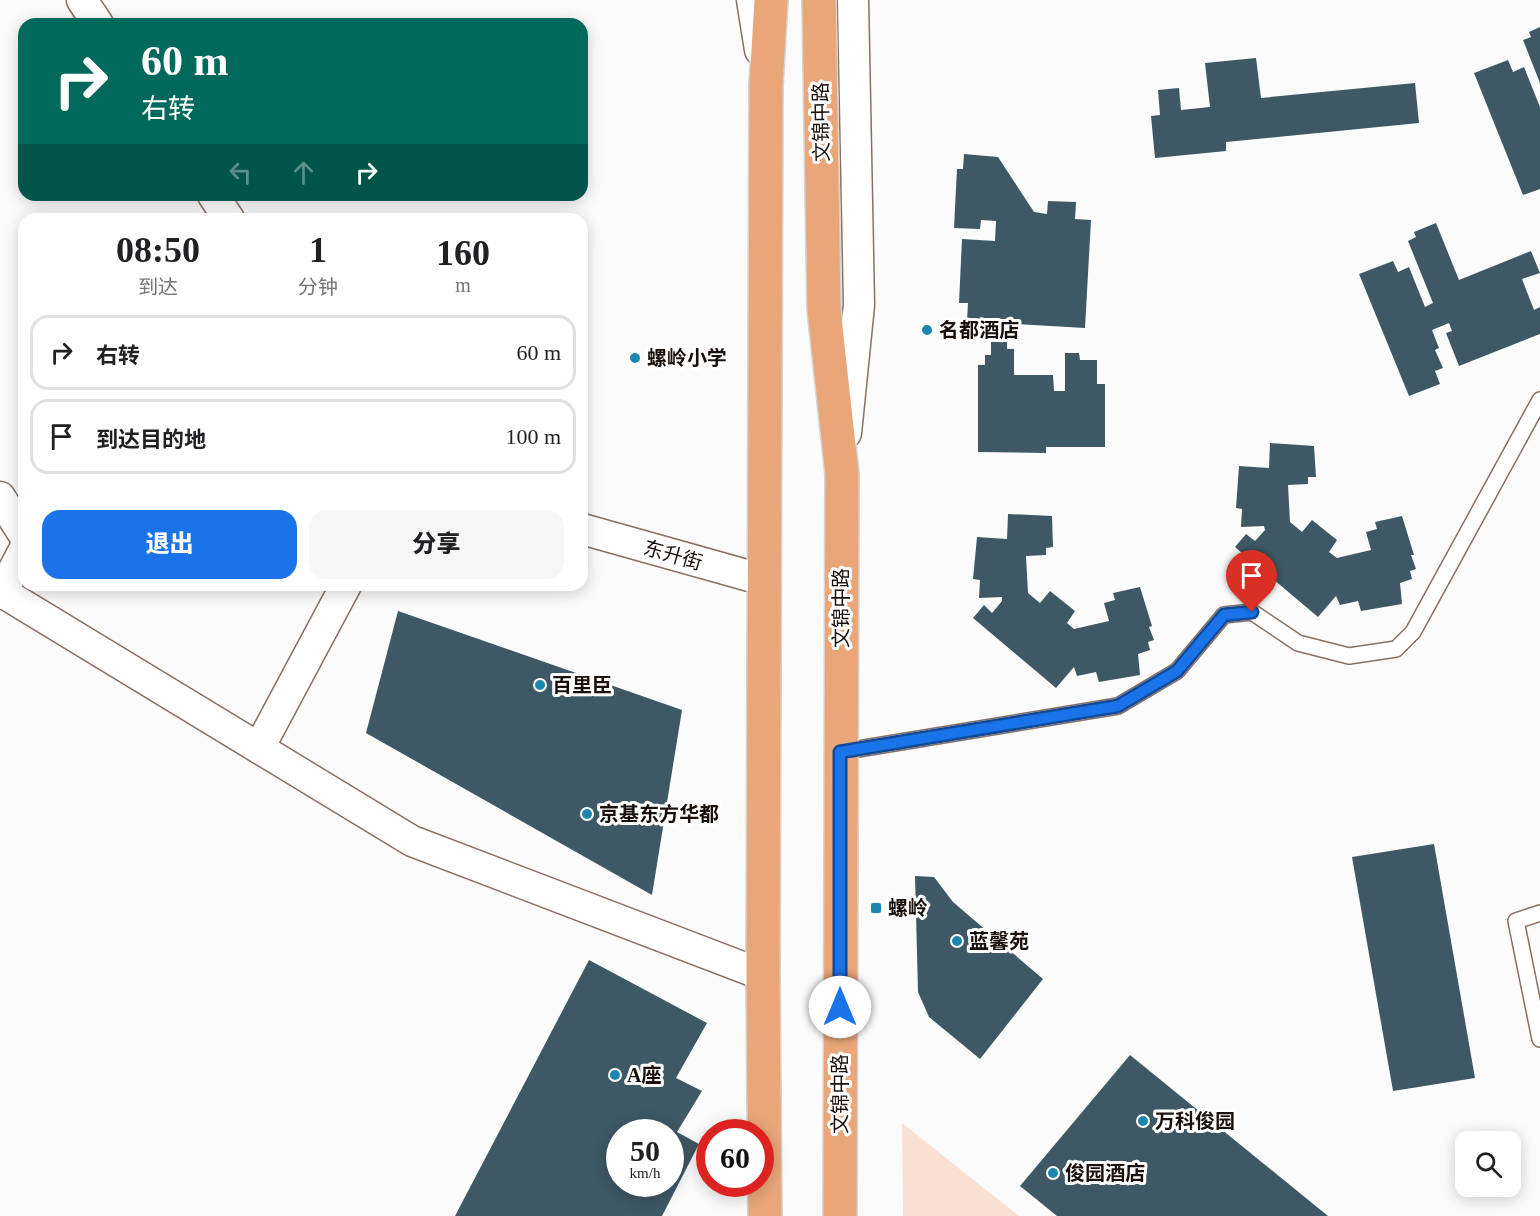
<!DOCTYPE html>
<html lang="zh">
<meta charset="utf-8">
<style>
:root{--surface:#fff;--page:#f6f6f6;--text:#202124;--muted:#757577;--line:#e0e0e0;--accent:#1a73e8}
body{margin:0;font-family:"Times New Roman","Noto Sans SC",serif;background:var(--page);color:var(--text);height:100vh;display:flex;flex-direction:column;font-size:22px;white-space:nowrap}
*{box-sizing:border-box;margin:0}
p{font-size:20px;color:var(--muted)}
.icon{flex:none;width:33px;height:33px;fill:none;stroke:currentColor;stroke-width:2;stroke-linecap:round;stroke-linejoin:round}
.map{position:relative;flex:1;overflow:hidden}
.panel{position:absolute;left:18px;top:213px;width:570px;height:378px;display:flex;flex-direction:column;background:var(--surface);border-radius:18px;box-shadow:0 3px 15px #0003}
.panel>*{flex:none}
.hud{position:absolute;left:18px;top:18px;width:570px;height:183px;border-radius:18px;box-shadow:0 3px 15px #0003;background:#00695c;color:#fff;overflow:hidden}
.fabs{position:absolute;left:1455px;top:1131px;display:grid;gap:12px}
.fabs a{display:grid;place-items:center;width:66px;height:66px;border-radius:12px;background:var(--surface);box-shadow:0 3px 15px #0003;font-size:30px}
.speed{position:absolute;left:606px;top:1119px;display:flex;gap:12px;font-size:30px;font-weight:700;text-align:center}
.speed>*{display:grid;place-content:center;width:78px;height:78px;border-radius:50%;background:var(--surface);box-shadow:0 3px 15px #0003;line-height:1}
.speed small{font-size:15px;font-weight:400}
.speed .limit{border:9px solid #d22;background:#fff;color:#111}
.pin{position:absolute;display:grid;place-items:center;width:51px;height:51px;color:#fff;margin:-62px -26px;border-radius:50% 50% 50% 0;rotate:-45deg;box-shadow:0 0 6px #0007}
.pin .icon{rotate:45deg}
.me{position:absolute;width:66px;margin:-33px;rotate:0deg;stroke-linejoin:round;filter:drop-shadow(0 0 4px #0008)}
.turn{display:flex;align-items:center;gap:21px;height:126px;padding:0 24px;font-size:27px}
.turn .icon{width:78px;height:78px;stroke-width:2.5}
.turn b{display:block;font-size:42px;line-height:51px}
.lanes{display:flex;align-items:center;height:57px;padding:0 24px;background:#0003;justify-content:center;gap:30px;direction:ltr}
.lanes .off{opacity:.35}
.eta{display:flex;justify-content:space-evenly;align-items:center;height:102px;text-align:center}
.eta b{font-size:36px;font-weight:800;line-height:42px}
.cta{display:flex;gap:12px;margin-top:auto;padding:12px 24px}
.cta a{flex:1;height:69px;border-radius:18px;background:var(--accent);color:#fff;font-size:24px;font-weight:800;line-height:69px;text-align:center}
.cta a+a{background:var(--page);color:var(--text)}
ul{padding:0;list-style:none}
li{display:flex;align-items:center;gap:18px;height:75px;margin:0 12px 9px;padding:0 12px;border:3px solid var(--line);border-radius:18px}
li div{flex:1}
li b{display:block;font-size:22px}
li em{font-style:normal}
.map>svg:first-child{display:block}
.green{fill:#fae0d2}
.building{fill:#3e5865;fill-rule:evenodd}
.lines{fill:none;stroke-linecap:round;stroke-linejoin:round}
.lane-casing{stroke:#897063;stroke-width:18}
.street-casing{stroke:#897063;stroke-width:33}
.primary-casing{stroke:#d6d4d3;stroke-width:36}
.lane{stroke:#fff;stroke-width:15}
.street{stroke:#fff;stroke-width:30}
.primary{stroke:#e9a679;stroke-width:33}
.route-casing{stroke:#114b97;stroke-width:15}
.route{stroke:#1a73e8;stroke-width:10}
.poi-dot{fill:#1c87ae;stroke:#fff;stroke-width:2}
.labels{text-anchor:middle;stroke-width:6;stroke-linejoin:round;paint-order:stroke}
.street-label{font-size:20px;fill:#1a100b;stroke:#fff}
.poi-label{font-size:20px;font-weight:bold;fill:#1a100b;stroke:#fff;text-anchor:start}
</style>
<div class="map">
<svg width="1540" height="1216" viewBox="0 0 1540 1216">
<rect width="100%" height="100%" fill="#fbfbfb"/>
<path class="green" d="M902,1123L1019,1216H903Z"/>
<g class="building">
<path d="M1540,27V83L1523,40L1531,37L1529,32Z"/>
<path d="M1256,58L1261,98L1415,83L1419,123L1226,142V151L1155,158L1151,116L1160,115L1158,90L1179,88L1181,110L1210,107L1205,63Z"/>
<path d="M1508,60L1513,72L1524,67L1540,107V189L1523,195L1474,73Z"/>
<path d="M964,154L998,157L1034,212L1047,214L1048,201L1076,202L1075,219L1091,220L1085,328L967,321L968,303H959L962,239L995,241L996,221L981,220L980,229L954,228L957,169H963Z"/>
<path d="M1436,223L1459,280L1531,251L1540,273L1522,279L1534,310L1540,307V334L1459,366L1446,333L1452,331L1449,323L1432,330L1439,348L1435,350L1443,368L1435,371L1440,384L1409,396L1359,274L1393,261L1398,272L1409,267L1425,307L1433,303L1408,241L1416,237L1414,232Z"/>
<path d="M991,342H1007V349H1014V375H1053L1054,391H1065V353H1079L1080,360H1097V384H1105V447H1046V453L978,452V365H985V355H991Z"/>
<path d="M1270,443L1314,446L1316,477H1308V484L1288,485L1290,522L1302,532L1312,520L1337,540L1329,552L1337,558L1371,550L1366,532L1377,529L1375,522L1402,516L1414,555H1411L1416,569L1410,571L1412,579L1400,583L1402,604L1361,611L1358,601L1340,605L1336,596L1318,617L1235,547L1246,534L1255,541L1265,530L1264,526L1241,527L1242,509L1236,508L1239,466L1269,468Z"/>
<path d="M1008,514L1052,516L1053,547L1046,548V555L1026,556L1028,593L1040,603L1050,591L1075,611L1067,623L1074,629L1109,621L1104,603L1115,600L1113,593L1140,587L1152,626L1149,627L1154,640L1148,642L1150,650L1138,654L1140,675L1099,682L1096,672L1077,676L1074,667L1056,688L973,618L984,605L992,613L1002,601V597L979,598L980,580L973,579L977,537L1007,539Z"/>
<path d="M398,611L682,710L652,895L366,733Z"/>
<path d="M1434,844L1475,1078L1393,1091L1352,857Z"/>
<path d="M915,876L934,877L953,902L1043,979L980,1059L929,1017L918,992Z"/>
<path d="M589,960L707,1023L676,1078L702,1091L677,1132L699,1144L662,1216H455ZM620,1132H670V1184H620Z"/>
<path d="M1130,1055L1328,1216H1057L1020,1186Z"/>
</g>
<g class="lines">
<defs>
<g id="lane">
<path d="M840,752L1118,706L1177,671L1224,615L1252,612L1298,643L1349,656L1396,649L1413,632L1540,400"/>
<path d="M1540,913L1516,921L1540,1039"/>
</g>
<g id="street">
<path d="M82,0L98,24"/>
<path d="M752,0L760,50"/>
<path d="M213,195L229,219"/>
<path d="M846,433L859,305L853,0"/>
<path d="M0,497L24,535"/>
<path d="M582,529L764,580"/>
<path d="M2,592L24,550"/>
<path d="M0,594L2,592L412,841L763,975"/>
<path d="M259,748L346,585"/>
</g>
<g id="primary">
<path d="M819,0L824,309L842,474L840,1216"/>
<path d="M765,1216L763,975L766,85L771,0"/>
</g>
</defs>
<use href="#lane" class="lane-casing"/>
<use href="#street" class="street-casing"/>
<use href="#primary" class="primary-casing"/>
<use href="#lane" class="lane"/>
<use href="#street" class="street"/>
<use href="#primary" class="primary"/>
</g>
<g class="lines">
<defs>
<path id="route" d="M840,1007V752L1118,706L1177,671L1224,615L1252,612"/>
</defs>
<use href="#route" class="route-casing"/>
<use href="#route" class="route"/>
</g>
<g class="poi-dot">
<circle cx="927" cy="330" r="6"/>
<circle cx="635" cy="358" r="6"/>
<circle cx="540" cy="685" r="6"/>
<circle cx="587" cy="814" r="6"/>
<rect x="870" y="902" width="12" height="12" rx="3"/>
<circle cx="957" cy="941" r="6"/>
<circle cx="615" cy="1075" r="6"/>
<circle cx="1143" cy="1121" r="6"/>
<circle cx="1053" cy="1173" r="6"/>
</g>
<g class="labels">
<g class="street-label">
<text transform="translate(821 122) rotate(-91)" y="7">文锦中路</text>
<text transform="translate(673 555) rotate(16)" y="7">东升街</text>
<text transform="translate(841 608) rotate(-90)" y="7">文锦中路</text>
<text transform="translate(840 1094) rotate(-90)" y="7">文锦中路</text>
</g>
<g class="poi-label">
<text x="939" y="337">名都酒店</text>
<text x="647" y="365">螺岭小学</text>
<text x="552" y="692">百里臣</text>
<text x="599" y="821">京基东方华都</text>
<text x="888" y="915">螺岭</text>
<text x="969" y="948">蓝馨苑</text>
<text x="627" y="1082">A座</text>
<text x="1155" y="1128">万科俊园</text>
<text x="1065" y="1180">俊园酒店</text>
</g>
</g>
</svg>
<div class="fabs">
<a><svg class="icon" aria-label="search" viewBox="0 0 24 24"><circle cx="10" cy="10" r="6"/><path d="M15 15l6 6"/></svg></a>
</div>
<div class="speed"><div>50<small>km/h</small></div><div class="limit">60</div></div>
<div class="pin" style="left:1252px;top:612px;background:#d93025"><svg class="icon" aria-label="arrive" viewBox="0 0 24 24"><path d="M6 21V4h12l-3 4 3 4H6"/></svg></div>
<svg class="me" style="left:840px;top:1007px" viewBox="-20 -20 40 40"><circle r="19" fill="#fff"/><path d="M0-13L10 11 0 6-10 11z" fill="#1a73e8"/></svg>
<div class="hud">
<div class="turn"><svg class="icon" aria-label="right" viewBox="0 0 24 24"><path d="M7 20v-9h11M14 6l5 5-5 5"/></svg><div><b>60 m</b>右转</div></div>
<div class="lanes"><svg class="icon off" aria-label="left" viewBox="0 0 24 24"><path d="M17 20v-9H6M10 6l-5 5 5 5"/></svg><svg class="icon off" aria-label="ahead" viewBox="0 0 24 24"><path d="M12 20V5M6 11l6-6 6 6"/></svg><svg class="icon" aria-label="right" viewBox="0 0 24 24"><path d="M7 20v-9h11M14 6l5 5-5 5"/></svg></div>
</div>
<section class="panel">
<div class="eta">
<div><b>08:50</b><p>到达</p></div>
<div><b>1</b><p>分钟</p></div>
<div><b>160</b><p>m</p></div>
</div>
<ul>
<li><svg class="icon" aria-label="right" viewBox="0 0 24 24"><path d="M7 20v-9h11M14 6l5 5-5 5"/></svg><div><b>右转</b></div><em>60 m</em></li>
<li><svg class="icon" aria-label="arrive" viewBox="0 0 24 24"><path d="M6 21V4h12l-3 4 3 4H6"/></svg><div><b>到达目的地</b></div><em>100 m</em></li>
</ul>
<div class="cta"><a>退出</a><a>分享</a></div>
</section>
</div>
